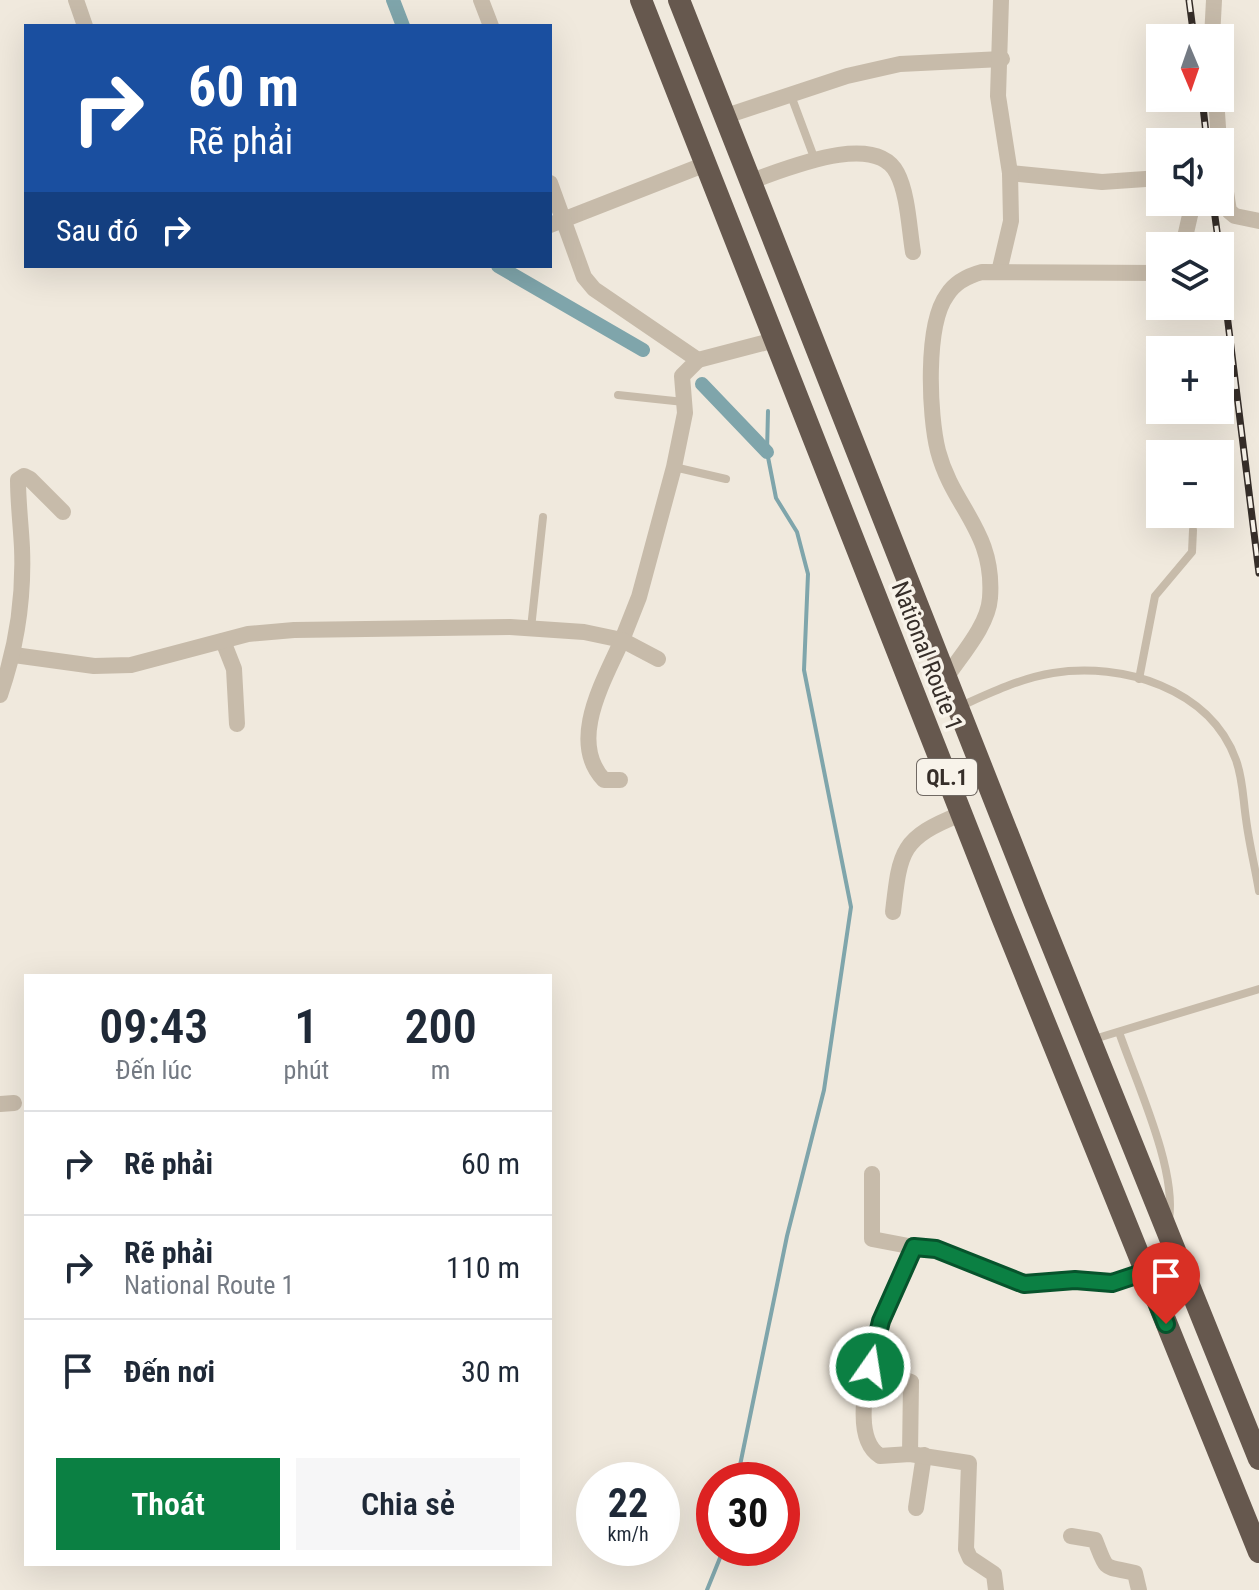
<!DOCTYPE html>
<html lang="vi">
<meta charset="utf-8">
<style>
:root{--surface:#fff;--page:#f6f6f7;--text:#1f2937;--muted:#747a83;--line:#e0e1e3;--accent:#0b8043}
body{margin:0;font-family:"Roboto Condensed",sans-serif;background:var(--page);color:var(--text);height:100vh;display:flex;flex-direction:column;font-size:30px;white-space:nowrap}
*{box-sizing:border-box;margin:0}
p{font-size:26px;color:var(--muted)}
.icon{flex:none;width:44px;height:44px;fill:none;stroke:currentColor;stroke-width:2;stroke-linecap:round;stroke-linejoin:round}
.map{position:relative;flex:1;overflow:hidden}
.side{position:absolute;left:24px;top:974px;width:528px;height:592px;display:flex;flex-direction:column;background:var(--surface);border-radius:0px;box-shadow:0 8px 32px #0002}
.side>*{flex:none}
.top-card{position:absolute;left:24px;top:24px;width:528px;height:244px;border-radius:0px;box-shadow:0 8px 32px #0002;background:#1a4fa0;color:#fff;overflow:hidden}
.needle{width:52px;rotate:178deg}
.tools{position:absolute;left:1146px;top:24px;display:grid;gap:16px}
.tools a{display:grid;place-items:center;width:88px;height:88px;border-radius:0px;background:var(--surface);box-shadow:0 8px 32px #0002;font-size:40px}
.speed{position:absolute;left:576px;top:1462px;display:flex;gap:16px;font-size:40px;font-weight:700;text-align:center}
.speed>*{display:grid;place-content:center;width:104px;height:104px;border-radius:50%;background:var(--surface);box-shadow:0 8px 32px #0002;line-height:1}
.speed small{font-size:20px;font-weight:400}
.speed .limit{border:12px solid #d22;background:#fff;color:#111}
.pin{position:absolute;display:grid;place-items:center;width:68px;height:68px;color:#fff;margin:-82px -34px;border-radius:50% 50% 50% 0;rotate:-45deg;box-shadow:0 0 8px #0007}
.pin .icon{rotate:45deg}
.me{position:absolute;width:88px;margin:-44px;rotate:13deg;stroke-linejoin:round;filter:drop-shadow(0 0 6px #0008)}
.turn{display:flex;align-items:center;gap:28px;height:168px;padding:0 32px;font-size:36px}
.turn .icon{width:104px;height:104px;stroke-width:2.5}
.turn b{display:block;font-size:56px;line-height:68px}
.then{display:flex;align-items:center;height:76px;padding:0 32px;background:#0003;gap:16px;font-size:30px}
.eta{display:flex;justify-content:space-evenly;align-items:center;height:136px;text-align:center}
.eta b{font-size:48px;font-weight:600;line-height:56px}
.primary-button{display:flex;gap:16px;margin-top:auto;padding:16px 32px}
.primary-button a{flex:1;height:92px;border-radius:0px;background:var(--accent);color:#fff;font-size:32px;font-weight:600;line-height:92px;text-align:center}
.primary-button a+a{background:var(--page);color:var(--text)}
ul{padding:0;list-style:none}
li{display:flex;align-items:center;gap:24px;height:104px;padding:0 32px;border-top:2px solid var(--line)}
li div{flex:1}
li b{display:block;font-size:30px}
li em{font-style:normal}
.map>svg:first-child{display:block}
.lines{fill:none;stroke-linecap:round;stroke-linejoin:round}
.stream{stroke:#7fa5ab;stroke-width:4}
.canal{stroke:#7fa5ab;stroke-width:14}
.service{stroke:#c7bbaa;stroke-width:8}
.minor{stroke:#c7bbaa;stroke-width:16}
.trunk{stroke:#66584e;stroke-width:22}
.rail-casing{stroke:#362e29;stroke-width:7}
.rail{stroke:#f8f3ea;stroke-width:4;stroke-dasharray:12;stroke-linecap:butt}
.route-casing{stroke:#07532c;stroke-width:20}
.route{stroke:#0b8043;stroke-width:14}
.labels{text-anchor:middle;stroke-width:7;stroke-linejoin:round;paint-order:stroke}
.shield{fill:#f8f3ea;stroke:#706963;stroke-width:2}
.shield-label{font-size:22px;font-weight:bold;fill:#362e29}
.street-label{font-size:24px;fill:#362e29;stroke:#f8f3ea}
</style>
<div class="map">
<svg width="1259" height="1590" viewBox="0 0 1259 1590">
<rect width="100%" height="100%" fill="#f0e9dd"/>
<g class="lines">
<g class="stream">
<path d="M737,1480L787,1236L824,1090L851,907L804,670L808,574L797,532L776,498L767,452L768,411"/>
<path d="M707,1590L724,1548"/>
</g>
<g class="canal">
<path d="M393,0L403,26"/>
<path d="M498,266L643,350"/>
<path d="M702,384L767,452"/>
</g>
<g class="service">
<path d="M790,93L815,160"/>
<path d="M618,395L684,402"/>
<path d="M674,467L726,479"/>
<path d="M531,628L543,517"/>
<path d="M1139,679L1155,596L1192,552L1193,530"/>
<path d="M961,706C990,693 1021,678 1053,673C1122,662 1210,688 1236,760C1243,779 1243,799 1246,819C1249,843 1255,867 1259,891"/>
<path d="M1119,1032C1136,1082 1177,1169 1169,1219"/>
<path d="M1091,1040L1259,989"/>
</g>
<g class="minor">
<path d="M76,0L85,26"/>
<path d="M481,0L491,26"/>
<path d="M1212,38L1214,0"/>
<path d="M1216,98L1219,142"/>
<path d="M726,116L847,76L900,64L1002,59"/>
<path d="M1220,155L1229,211L1235,216L1259,221"/>
<path d="M1010,173L1102,182L1160,178"/>
<path d="M751,181C784,170 875,130 897,173C908,194 909,228 913,252"/>
<path d="M550,225L706,164"/>
<path d="M1183,246L1193,202"/>
<path d="M999,272L1011,221L1010,173L998,96L1001,0"/>
<path d="M698,360L775,340"/>
<path d="M223,641L234,669L237,724"/>
<path d="M14,655L94,666L131,665L248,634L294,630L510,627L584,632L622,640L639,597L674,467L685,413L682,376L698,360L594,289L584,277L550,183"/>
<path d="M946,678C961,655 988,626 990,598C995,531 953,508 938,451C929,415 925,325 947,295C955,282 967,276 982,272L1160,273"/>
<path d="M0,695C16,649 24,598 22,548C21,526 18,503 18,480L24,476L30,479L63,512"/>
<path d="M620,780H604C567,741 605,679 622,640L658,659"/>
<path d="M893,912C900,850 901,838 961,814"/>
<path d="M0,1104L14,1103"/>
<path d="M872,1174V1239L914,1247"/>
<path d="M870,1367L911,1382L910,1454"/>
<path d="M916,1508L924,1455"/>
<path d="M1071,1536L1095,1540C1108,1573 1102,1565 1135,1573L1139,1590"/>
<path d="M996,1590L994,1574L970,1558L966,1549L969,1463L910,1454L880,1456C835,1428 895,1284 914,1247L936,1249L1024,1284L1075,1280L1112,1283L1145,1272"/>
</g>
<g class="trunk">
<path d="M641,0L1002,917L1259,1552"/>
<path d="M679,0L1035,903L1259,1459"/>
</g>
<defs>
<g id="rail">
<path d="M1189,0L1194,38"/>
<path d="M1202,98L1207,142"/>
<path d="M1213,202L1219,246"/>
<path d="M1220,258L1259,573"/>
</g>
</defs>
<use href="#rail" class="rail-casing"/>
<use href="#rail" class="rail"/>
</g>
<g class="lines">
<defs>
<path id="route" d="M870,1367L881,1321L914,1247L936,1249L1024,1284L1075,1280L1112,1283L1145,1272L1166,1324"/>
</defs>
<use href="#route" class="route-casing"/>
<use href="#route" class="route"/>
</g>
<g class="labels">
<rect class="shield" x="917" y="759" width="60" height="36" rx="6"/>
<g class="shield-label">
<text x="947" y="785">QL.1</text>
</g>
<g class="street-label">
<text transform="translate(927 656) rotate(69)" y="8">National Route 1</text>
</g>
</g>
</svg>
<div class="tools">
<a><svg class="needle" viewBox="-14 -14 28 28"><path d="M0-13l5 13h-10z" fill="#e53935"/><path d="M0 13l5-13h-10z" fill="#747a83"/></svg></a>
<a><svg class="icon" aria-label="sound" viewBox="0 0 24 24"><path d="M4 9h4l5-4v14l-5-4H4zM17 9q2 3 0 6"/></svg></a>
<a><svg class="icon" aria-label="layers" viewBox="0 0 24 24"><path d="M12 4l9 5-9 5-9-5zM3 14l9 5 9-5"/></svg></a>
<a>+</a>
<a>−</a>
</div>
<div class="speed"><div>22<small>km/h</small></div><div class="limit">30</div></div>
<div class="pin" style="left:1166px;top:1324px;background:#d93025"><svg class="icon" aria-label="arrive" viewBox="0 0 24 24"><path d="M6 21V4h12l-3 4 3 4H6"/></svg></div>
<svg class="me" style="left:870px;top:1367px" viewBox="-20 -20 40 40"><circle r="17" fill="#0b8043" stroke="#fff" stroke-width="3"/><path d="M0-11L8 9 0 5-8 9z" fill="#fff"/></svg>
<div class="top-card">
<div class="turn"><svg class="icon" aria-label="right" viewBox="0 0 24 24"><path d="M7 20v-9h11M14 6l5 5-5 5"/></svg><div><b>60 m</b>Rẽ phải</div></div>
<div class="then">Sau đó<svg class="icon" aria-label="right" viewBox="0 0 24 24"><path d="M7 20v-9h11M14 6l5 5-5 5"/></svg></div>
</div>
<section class="side">
<div class="eta">
<div><b>09:43</b><p>Đến lúc</p></div>
<div><b>1</b><p>phút</p></div>
<div><b>200</b><p>m</p></div>
</div>
<ul>
<li><svg class="icon" aria-label="right" viewBox="0 0 24 24"><path d="M7 20v-9h11M14 6l5 5-5 5"/></svg><div><b>Rẽ phải</b></div><em>60 m</em></li>
<li><svg class="icon" aria-label="right" viewBox="0 0 24 24"><path d="M7 20v-9h11M14 6l5 5-5 5"/></svg><div><b>Rẽ phải</b><p>National Route 1</p></div><em>110 m</em></li>
<li><svg class="icon" aria-label="arrive" viewBox="0 0 24 24"><path d="M6 21V4h12l-3 4 3 4H6"/></svg><div><b>Đến nơi</b></div><em>30 m</em></li>
</ul>
<div class="primary-button"><a>Thoát</a><a>Chia sẻ</a></div>
</section>
</div>
